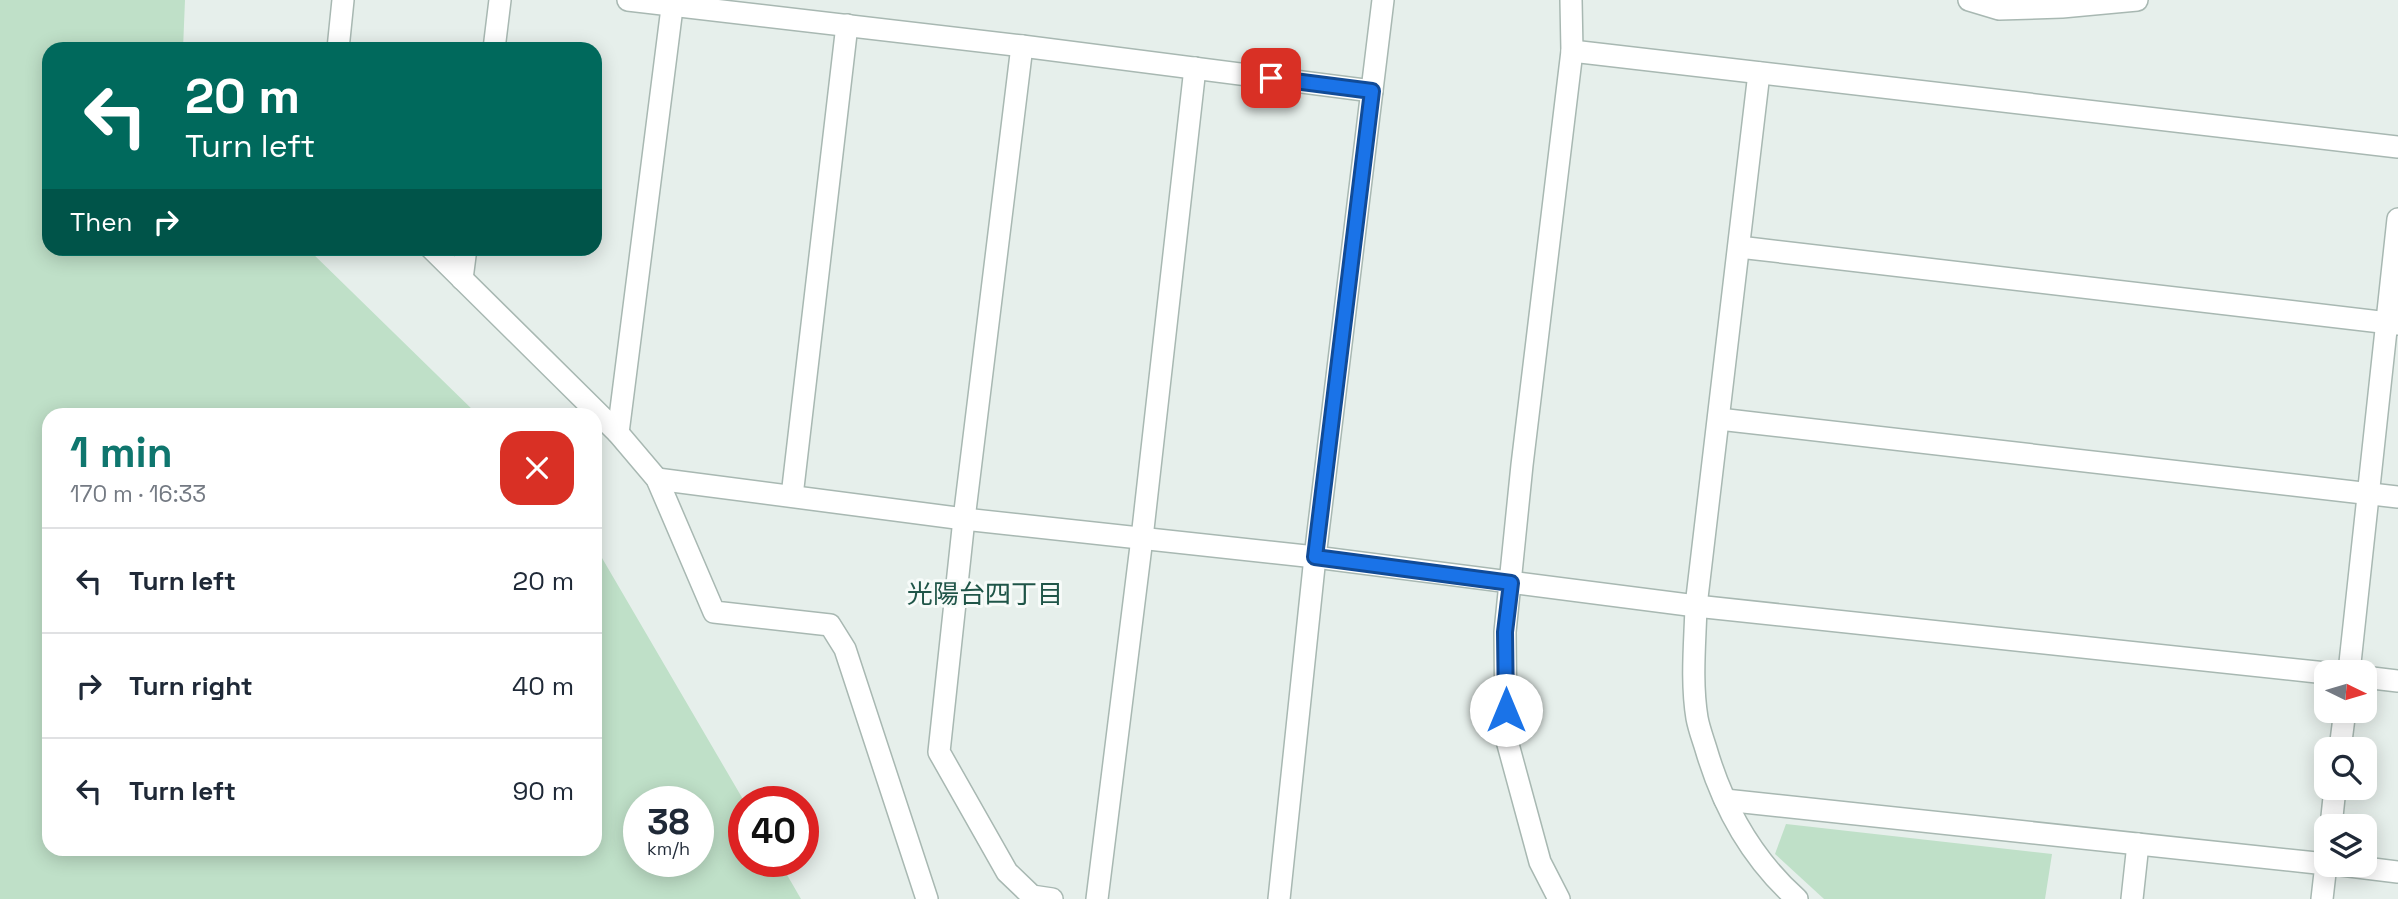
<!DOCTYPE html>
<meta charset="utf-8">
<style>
:root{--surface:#fff;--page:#f6f6f7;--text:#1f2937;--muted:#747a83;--line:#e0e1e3;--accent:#0f766e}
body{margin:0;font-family:"Space Grotesk","Noto Sans JP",sans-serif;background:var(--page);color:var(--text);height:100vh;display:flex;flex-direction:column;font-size:26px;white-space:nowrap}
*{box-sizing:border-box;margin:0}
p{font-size:23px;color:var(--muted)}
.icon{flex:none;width:38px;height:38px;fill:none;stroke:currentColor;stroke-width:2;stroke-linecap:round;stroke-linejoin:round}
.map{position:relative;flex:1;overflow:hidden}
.details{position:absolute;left:42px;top:408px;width:560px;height:448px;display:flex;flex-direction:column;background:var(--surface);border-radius:21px;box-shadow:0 4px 18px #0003}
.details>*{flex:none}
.hud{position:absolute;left:42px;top:42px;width:560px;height:214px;border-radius:21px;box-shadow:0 4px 18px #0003;background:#00695c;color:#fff;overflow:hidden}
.needle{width:46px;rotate:95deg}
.controls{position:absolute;left:2314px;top:660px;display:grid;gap:14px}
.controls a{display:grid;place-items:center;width:63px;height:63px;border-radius:14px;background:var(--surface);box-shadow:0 4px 18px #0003;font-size:35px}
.speed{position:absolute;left:623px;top:786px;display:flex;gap:14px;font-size:35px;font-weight:700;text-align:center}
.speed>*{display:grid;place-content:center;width:91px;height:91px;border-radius:50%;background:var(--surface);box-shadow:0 4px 18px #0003;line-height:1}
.speed small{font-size:18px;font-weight:400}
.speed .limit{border:10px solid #d22;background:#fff;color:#111}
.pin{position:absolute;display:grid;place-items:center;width:60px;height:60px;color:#fff;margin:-30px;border-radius:14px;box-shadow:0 4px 10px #0006}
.me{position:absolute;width:77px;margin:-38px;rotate:0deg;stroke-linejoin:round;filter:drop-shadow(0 0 5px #0008)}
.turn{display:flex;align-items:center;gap:24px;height:147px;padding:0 28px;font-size:32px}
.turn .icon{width:91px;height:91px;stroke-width:2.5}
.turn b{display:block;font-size:49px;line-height:60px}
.then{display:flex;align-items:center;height:66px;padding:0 28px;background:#0003;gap:14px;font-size:26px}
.round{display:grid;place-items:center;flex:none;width:74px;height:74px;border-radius:21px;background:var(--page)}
.head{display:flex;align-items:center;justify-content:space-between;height:119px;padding:0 28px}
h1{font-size:42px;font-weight:800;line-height:52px;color:var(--accent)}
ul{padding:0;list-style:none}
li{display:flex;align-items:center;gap:21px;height:105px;padding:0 28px;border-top:2px solid var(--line)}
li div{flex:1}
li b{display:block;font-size:26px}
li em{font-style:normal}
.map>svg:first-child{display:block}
.green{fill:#bfe0c8;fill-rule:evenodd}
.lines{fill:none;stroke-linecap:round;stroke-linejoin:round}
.minor-casing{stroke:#a8b8b2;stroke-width:24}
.minor{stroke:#fff;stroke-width:21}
.route-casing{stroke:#114b97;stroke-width:18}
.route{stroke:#1a73e8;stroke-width:12}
.labels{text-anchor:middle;stroke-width:6;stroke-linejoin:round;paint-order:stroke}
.neighbourhood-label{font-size:26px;fill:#1f5548;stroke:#f7fbf9}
</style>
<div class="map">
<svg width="2398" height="899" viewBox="0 0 2398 899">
<rect width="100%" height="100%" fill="#e6efeb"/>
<g class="green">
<path d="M0,0H185L183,49H49V248L308,249L478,415H49V849H595V546L744,801V861H779L801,899H0ZM639,802H698V861H639Z"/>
<path d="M1786,824L2052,854L2045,899H1824L1775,854Z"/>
</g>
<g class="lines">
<defs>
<g id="minor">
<path d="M628,0L1022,46L1372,91"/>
<path d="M1969,0L1999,9L2062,7L2137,0"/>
<path d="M1022,46L964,519L939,752L1007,872L1032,896L1052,899"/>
<path d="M338,49L343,0"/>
<path d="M494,49L500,0"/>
<path d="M1572,51L2398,147"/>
<path d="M1759,73L1696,606C1695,643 1691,681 1697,718C1699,729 1703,739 1706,749C1723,807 1752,859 1797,899"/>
<path d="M1739,247L2398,324"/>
<path d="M431,248L618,433L657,479L714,612L830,625L845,649L927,899"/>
<path d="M462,279L466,248"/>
<path d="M1719,419L2398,497"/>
<path d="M618,433L673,0"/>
<path d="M657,479L964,519L1315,557L1696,606L2326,673"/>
<path d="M792,496L847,25"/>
<path d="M2349,672L2398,219"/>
<path d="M2364,677L2398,681"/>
<path d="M2340,749L2345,710"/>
<path d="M1725,800L2326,864"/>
<path d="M2331,826L2335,788"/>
<path d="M2333,864L2398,872"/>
<path d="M1097,899L1142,538L1195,68"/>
<path d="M1279,899L1315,557L1383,0"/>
<path d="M1559,899L1540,862L1506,737L1505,632L1522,465L1572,51L1571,0"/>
<path d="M2132,899L2138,844"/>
<path d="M2322,899L2326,864"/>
</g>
</defs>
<use href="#minor" class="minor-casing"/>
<use href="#minor" class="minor"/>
</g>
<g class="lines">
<defs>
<path id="route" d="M1271,78L1372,91L1315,557L1511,583L1505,632L1506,710"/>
</defs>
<use href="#route" class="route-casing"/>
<use href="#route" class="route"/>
</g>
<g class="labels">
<g class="neighbourhood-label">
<text x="985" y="603">光陽台四丁目</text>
</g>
</g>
</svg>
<div class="controls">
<a><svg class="needle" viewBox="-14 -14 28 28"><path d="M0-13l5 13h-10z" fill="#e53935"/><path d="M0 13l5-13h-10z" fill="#747a83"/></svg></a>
<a><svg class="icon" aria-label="search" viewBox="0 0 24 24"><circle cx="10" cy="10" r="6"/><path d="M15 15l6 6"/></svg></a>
<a><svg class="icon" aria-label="layers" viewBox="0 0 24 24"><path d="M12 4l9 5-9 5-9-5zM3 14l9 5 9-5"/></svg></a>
</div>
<div class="speed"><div>38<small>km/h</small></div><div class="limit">40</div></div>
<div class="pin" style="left:1271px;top:78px;background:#d93025"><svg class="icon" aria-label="arrive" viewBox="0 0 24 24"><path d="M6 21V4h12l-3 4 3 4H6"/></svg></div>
<svg class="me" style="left:1506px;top:710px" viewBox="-20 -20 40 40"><circle r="19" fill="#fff"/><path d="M0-13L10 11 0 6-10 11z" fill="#1a73e8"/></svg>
<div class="hud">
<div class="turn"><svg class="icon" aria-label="left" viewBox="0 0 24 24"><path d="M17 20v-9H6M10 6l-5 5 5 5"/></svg><div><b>20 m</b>Turn left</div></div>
<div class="then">Then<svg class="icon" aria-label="right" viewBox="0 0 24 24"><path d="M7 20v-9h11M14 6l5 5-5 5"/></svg></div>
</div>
<section class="details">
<div class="head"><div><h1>1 min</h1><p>170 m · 16:33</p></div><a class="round" style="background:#d93025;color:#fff"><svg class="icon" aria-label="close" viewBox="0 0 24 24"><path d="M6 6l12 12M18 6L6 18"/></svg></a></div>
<ul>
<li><svg class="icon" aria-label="left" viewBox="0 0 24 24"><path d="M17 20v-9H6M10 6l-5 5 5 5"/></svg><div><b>Turn left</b></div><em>20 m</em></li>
<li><svg class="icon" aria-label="right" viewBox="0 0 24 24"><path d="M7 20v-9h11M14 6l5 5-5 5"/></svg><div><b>Turn right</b></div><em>40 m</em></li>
<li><svg class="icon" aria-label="left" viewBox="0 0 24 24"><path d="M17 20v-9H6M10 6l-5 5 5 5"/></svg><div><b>Turn left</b></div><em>90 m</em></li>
</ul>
</section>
</div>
